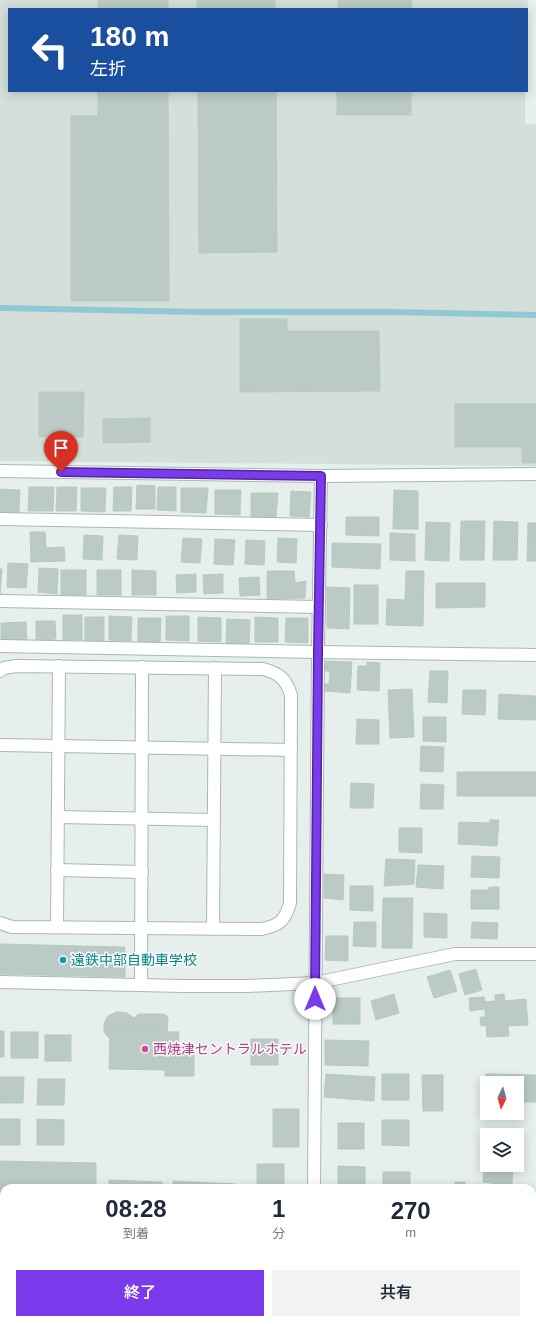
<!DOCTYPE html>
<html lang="ja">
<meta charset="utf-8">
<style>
:root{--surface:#fff;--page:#f2f2f3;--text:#1f2937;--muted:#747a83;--accent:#7c3aed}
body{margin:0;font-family:Arial,"Noto Sans JP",sans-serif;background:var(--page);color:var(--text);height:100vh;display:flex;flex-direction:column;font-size:15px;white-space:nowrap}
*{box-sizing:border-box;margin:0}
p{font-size:13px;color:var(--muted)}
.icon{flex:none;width:22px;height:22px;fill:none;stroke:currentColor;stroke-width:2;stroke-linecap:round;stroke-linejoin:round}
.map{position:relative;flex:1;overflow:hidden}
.drawer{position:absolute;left:0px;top:1184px;width:536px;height:140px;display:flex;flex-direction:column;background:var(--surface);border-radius:12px 12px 0 0;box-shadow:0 2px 10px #0003}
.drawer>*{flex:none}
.top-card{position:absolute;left:8px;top:8px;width:520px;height:84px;border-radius:0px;box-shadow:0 2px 10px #0003;background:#1a4fa0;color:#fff;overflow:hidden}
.needle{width:26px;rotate:185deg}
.buttons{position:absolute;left:480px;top:1076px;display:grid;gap:8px}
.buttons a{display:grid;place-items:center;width:44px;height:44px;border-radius:0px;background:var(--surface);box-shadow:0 2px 10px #0003;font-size:20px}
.pin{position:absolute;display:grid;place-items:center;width:34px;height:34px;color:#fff;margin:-41px -17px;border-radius:50% 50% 50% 0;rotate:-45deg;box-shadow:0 0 4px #0007}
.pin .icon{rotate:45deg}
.me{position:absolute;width:44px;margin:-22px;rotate:0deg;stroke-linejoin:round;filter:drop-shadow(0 0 3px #0008)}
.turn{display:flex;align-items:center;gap:14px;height:84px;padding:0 16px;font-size:18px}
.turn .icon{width:52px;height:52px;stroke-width:2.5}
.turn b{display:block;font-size:28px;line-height:34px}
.eta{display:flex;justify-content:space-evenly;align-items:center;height:68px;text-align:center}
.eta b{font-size:24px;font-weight:600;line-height:28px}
.action{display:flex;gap:8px;margin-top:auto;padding:8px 16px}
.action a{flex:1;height:46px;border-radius:0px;background:var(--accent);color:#fff;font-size:16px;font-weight:600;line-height:46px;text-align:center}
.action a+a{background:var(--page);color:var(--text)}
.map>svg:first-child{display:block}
.built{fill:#d4dfda}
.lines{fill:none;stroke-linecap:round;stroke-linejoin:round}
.stream{stroke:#8ec9d4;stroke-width:6}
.building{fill:#bbcac4;stroke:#b8c9c2}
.service-casing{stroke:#a8b8b2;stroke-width:14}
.minor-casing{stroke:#a8b8b2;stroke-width:14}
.tertiary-casing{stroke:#a8b8b2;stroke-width:14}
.service{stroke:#fff;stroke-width:12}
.minor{stroke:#fff;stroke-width:12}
.tertiary{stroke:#fff;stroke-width:12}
.route-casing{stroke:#51269a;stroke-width:10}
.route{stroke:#7c3aed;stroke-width:7}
.culture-dot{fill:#0f9aa8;stroke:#f7fbf9;stroke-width:1.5}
.hotel-dot{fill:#d1479c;stroke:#f7fbf9;stroke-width:1.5}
.labels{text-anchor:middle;stroke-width:3;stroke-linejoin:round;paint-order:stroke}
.culture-label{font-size:14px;fill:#0d838f;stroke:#f7fbf9;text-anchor:start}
.hotel-label{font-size:14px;fill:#b23c85;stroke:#f7fbf9;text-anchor:start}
</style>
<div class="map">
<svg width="536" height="1324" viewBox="0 0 536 1324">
<rect width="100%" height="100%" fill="#e6efeb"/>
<path class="built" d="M0,0H528L527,28V9H9V91H525V124H536V466L0,461Z"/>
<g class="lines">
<path class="stream" d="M0,308L199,312H393L536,315"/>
</g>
<g class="building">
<rect x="98" y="0" width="70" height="9"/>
<rect x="197" y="0" width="78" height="9"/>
<path d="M338,0H412L411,9H338Z"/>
<path d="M98,91H168L169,301H71V116H98Z"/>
<path d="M198,91H276L277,252L199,253Z"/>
<rect x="337" y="91" width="74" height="24"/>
<path d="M240,319H287V331H379L380,391L240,392Z"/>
<path d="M39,392H84L83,437H39Z"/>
<path d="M455,404H536V463H522V447H455Z"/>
<path d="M150,418V442L103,443V419Z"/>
<path d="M137,485L155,486V509H136Z"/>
<path d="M29,487H54L53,511H28Z"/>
<path d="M57,487H77L76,511H56Z"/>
<path d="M114,487H132L131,511H113Z"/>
<path d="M158,487H176V511L157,510Z"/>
<path d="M81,488H106L105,512L81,511Z"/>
<path d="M181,488H208L206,513L181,512Z"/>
<path d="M0,489L20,490L19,514L0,513Z"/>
<path d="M215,490H241L240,515L215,514Z"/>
<path d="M394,490L418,491V529H393Z"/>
<path d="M291,491L311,492L309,517L290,516Z"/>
<path d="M251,493H278L276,517H251Z"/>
<path d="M346,517H379V536L346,535Z"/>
<path d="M461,521H485L484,560H460Z"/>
<path d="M494,521L518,522L517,560H493Z"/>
<path d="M426,522L450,523L449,561L425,560Z"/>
<path d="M528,523H536V561H527Z"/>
<path d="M30,532H45L46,548L64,547L65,561L31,562Z"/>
<path d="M390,533L415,534V561L390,560Z"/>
<path d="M84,535L103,536L102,560L83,559Z"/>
<path d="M119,535L138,536L137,560L117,559Z"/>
<path d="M183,538L202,539L200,563L181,562Z"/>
<path d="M278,538L297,539L296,563L277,562Z"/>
<path d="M215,539L235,540L233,565L214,564Z"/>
<path d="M246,540L265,541L264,565L245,564Z"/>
<path d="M332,543L381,544L380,569L332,567Z"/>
<path d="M8,563L28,564L26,588L7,587Z"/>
<path d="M39,568L58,569L57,594L38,592Z"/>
<path d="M0,569H2L0,594Z"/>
<rect x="61" y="570" width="25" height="25"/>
<rect x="97" y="570" width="24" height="25"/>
<path d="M132,570L156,571V595H132Z"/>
<path d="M267,571H294L295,583L306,581L305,598L267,599Z"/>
<path d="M406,571H424L423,626L386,625L387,599L405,600Z"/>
<path d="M196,574V592L177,593L176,575Z"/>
<path d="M223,574V593L204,594L203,575Z"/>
<path d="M259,577L260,595L240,596L239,578Z"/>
<path d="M436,583H485V607L436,608Z"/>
<rect x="354" y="585" width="24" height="39"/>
<path d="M327,587L350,588L349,629L327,628Z"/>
<rect x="63" y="615" width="19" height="25"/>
<path d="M109,616L132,617L131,641L109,640Z"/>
<path d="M166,616H189V641L166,640Z"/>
<rect x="85" y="617" width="19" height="25"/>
<path d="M198,617L221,618V642L198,641Z"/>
<path d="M255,617L278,618V642H255Z"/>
<path d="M138,618H161L160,643L138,642Z"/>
<path d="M286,618H308V643L285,642Z"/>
<path d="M227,619L250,620L249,644H226Z"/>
<path d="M36,621H55L56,639L36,640Z"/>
<path d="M26,622L27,640H1V623Z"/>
<path d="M326,661L352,662L350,693L324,691L325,684H329L330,671H325Z"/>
<path d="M367,662L380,663L379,691L357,690L358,666H367Z"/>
<path d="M430,671H448L447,703L428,702Z"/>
<path d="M412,689L414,737L390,738L388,690Z"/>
<path d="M463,690H486L485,715L462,714Z"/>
<path d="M499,694L536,696V720L498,719Z"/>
<path d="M423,717H446V742L423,741Z"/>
<path d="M357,719L379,720V744H356Z"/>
<path d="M421,746L444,747L443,772L420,771Z"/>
<rect x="457" y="772" width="79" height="24"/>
<path d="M351,783L374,784L373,808H350Z"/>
<path d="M421,784L444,785L443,809H420Z"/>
<path d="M490,820H499L497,846L458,844L459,822L489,823Z"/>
<path d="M399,828H422V853L399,852Z"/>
<path d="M472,856L500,857L499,878L471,877Z"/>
<path d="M386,859L415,860L414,884L384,886Z"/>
<path d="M418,865L444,866L443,889L416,887Z"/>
<path d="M324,874L344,875L343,900L324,898Z"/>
<path d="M350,886H373V911L350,910Z"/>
<path d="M489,887H499V909H471V890H489Z"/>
<path d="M383,898H413L412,948H382Z"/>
<path d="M424,913L447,914V938L424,937Z"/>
<path d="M354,922H376V947L353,946Z"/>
<path d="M472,922L498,923L497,939L471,938Z"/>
<path d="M326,936H348V961L325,960Z"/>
<path d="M0,944L125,947V977L0,974Z"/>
<path d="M476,969L482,990L465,995L459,974Z"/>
<path d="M450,970L457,991L434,998L427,977Z"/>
<path d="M394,994L399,1013L376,1020L371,1001Z"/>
<path d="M504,994L505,1001L526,999L528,1025L508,1026L509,1036L487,1037L486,1025L481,1026L480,1017H485V1009L470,1011L469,998L484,997L485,1002L495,1001V995Z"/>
<rect x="333" y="998" width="27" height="26"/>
<path d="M117,1012L127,1013L134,1018L138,1014H164L167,1016L168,1019L167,1032L110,1031L109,1038L104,1032V1023L108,1016Z"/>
<rect x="0" y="1031" width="4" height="26"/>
<path d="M110,1031L179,1032L178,1055H194V1076H165V1070L109,1069Z"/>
<rect x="11" y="1032" width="27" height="26"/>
<rect x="45" y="1035" width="26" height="26"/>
<rect x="251" y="1039" width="27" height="26"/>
<path d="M325,1040L369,1041L368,1066L325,1065Z"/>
<path d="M326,1074L375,1077L374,1101L324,1097Z"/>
<rect x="382" y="1074" width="27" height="26"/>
<path d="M486,1074L536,1075V1102H517V1083H487V1101H486Z"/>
<path d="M422,1075H443V1111H423Z"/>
<path d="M0,1077H24L23,1103H0Z"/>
<path d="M38,1079H65L64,1105H37Z"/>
<rect x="273" y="1109" width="26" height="38"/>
<rect x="0" y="1119" width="20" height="26"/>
<path d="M37,1119L64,1120V1145H37Z"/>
<path d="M382,1120H409V1146L382,1145Z"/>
<rect x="338" y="1123" width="26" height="26"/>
<path d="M0,1161L96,1163V1188H4V1245H0Z"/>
<path d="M484,1162H487V1165H513L512,1184H505V1188H492V1183L483,1182Z"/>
<rect x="257" y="1164" width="27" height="24"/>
<path d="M338,1166L365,1167V1188H338Z"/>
<rect x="383" y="1172" width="27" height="16"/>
<path d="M109,1180L162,1182V1188H109Z"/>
<path d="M173,1181L235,1184V1188H173Z"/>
<rect x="455" y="1182" width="10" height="6"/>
<path d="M532,1195L536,1196V1228H532Z"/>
</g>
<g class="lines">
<defs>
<g id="service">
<path d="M0,671L4,668L16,666L263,669C279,673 286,679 291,695L290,903C285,921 279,926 261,929L12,927L0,923"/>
<path d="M0,745L291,750"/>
<path d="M58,817L214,820"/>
<path d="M57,870L142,872"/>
<path d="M57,927L59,666"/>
<path d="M213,929L215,668"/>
<path d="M141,985L142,667"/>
</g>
<g id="minor">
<path d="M0,471L321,476L536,474"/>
<path d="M0,519L321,525"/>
<path d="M0,601L319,607"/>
<path d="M0,646L318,652L536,655"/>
<path d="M0,982L184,986H247L315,983L455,954H536"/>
<path d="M314,1188L318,652L321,476"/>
<path d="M313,1324V1320"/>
</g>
<g id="tertiary">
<path d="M0,1322L215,1324"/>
<path d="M434,1324L536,1323"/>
</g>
</defs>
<use href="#service" class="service-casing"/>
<use href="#minor" class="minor-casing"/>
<use href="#tertiary" class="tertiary-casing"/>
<use href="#service" class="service"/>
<use href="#minor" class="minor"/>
<use href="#tertiary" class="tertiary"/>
</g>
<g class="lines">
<defs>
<path id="route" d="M61,472L321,476L318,652L315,999"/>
</defs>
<use href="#route" class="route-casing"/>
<use href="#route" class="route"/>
</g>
<circle class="culture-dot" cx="63" cy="960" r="4"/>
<circle class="hotel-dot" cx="145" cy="1049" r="4"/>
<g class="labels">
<g class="culture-label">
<text x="71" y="965">遠鉄中部自動車学校</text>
</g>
<g class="hotel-label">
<text x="153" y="1054">西焼津セントラルホテル</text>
</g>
</g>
</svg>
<div class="buttons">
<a><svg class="needle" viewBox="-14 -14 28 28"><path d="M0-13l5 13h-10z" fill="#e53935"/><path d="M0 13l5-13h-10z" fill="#747a83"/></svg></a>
<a><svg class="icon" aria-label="layers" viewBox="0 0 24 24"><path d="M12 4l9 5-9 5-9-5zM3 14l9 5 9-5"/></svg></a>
</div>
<div class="pin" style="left:61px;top:472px;background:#d93025"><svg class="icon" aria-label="arrive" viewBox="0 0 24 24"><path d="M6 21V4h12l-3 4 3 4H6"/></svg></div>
<svg class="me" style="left:315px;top:999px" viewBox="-20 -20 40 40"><circle r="19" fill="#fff"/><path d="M0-13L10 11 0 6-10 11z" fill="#7c3aed"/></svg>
<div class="top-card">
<div class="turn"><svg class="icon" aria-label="left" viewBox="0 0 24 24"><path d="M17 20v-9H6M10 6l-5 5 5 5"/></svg><div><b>180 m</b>左折</div></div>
</div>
<section class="drawer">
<div class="eta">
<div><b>08:28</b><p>到着</p></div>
<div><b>1</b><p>分</p></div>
<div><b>270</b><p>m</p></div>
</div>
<div class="action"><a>終了</a><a>共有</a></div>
</section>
</div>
